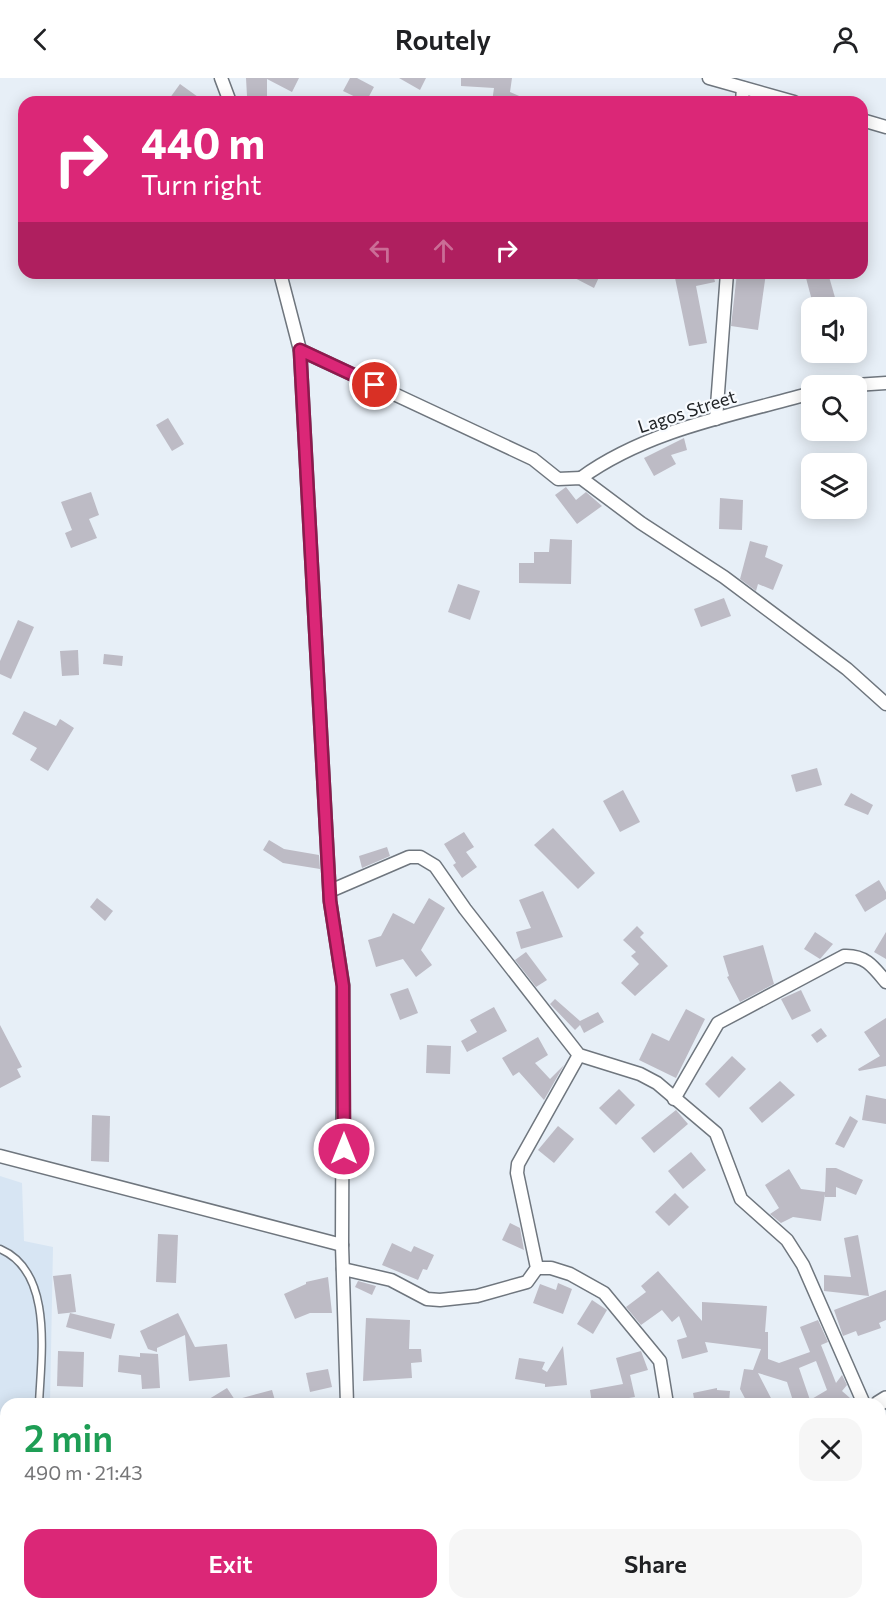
<!DOCTYPE html>
<meta charset="utf-8">
<style>
:root{--surface:#fff;--page:#f6f6f6;--text:#202124;--muted:#757577;--accent:#db2777}
body{margin:0;font-family:Commissioner,sans-serif;background:var(--page);color:var(--text);height:100vh;display:flex;flex-direction:column;font-size:22px;white-space:nowrap}
*{box-sizing:border-box;margin:0}
p{font-size:20px;color:var(--muted)}
.icon{flex:none;width:33px;height:33px;fill:none;stroke:currentColor;stroke-width:2;stroke-linecap:round;stroke-linejoin:round}
.map{position:relative;flex:1;overflow:hidden}
.details{position:absolute;left:0px;top:1320px;width:886px;height:212px;display:flex;flex-direction:column;background:var(--surface);border-radius:18px 18px 0 0;box-shadow:0 3px 15px #0003}
.details>*{flex:none}
.banner{position:absolute;left:18px;top:18px;width:850px;height:183px;border-radius:18px;box-shadow:0 3px 15px #0003;background:#db2777;color:#fff;overflow:hidden}
.buttons{position:absolute;left:801px;top:219px;display:grid;gap:12px}
.buttons a{display:grid;place-items:center;width:66px;height:66px;border-radius:12px;background:var(--surface);box-shadow:0 3px 15px #0003;font-size:30px}
.pin{position:absolute;display:grid;place-items:center;width:51px;height:51px;color:#fff;margin:-26px;border:3px solid #fff;border-radius:50%;box-shadow:0 2px 6px #0007}
.me{position:absolute;width:66px;margin:-33px;rotate:0deg;stroke-linejoin:round;filter:drop-shadow(0 0 4px #0008)}
.turn{display:flex;align-items:center;gap:21px;height:126px;padding:0 24px;font-size:27px}
.turn .icon{width:78px;height:78px;stroke-width:2.5}
.turn b{display:block;font-size:42px;line-height:51px}
.lanes{display:flex;align-items:center;height:57px;padding:0 24px;background:#0003;justify-content:center;gap:30px;direction:ltr}
.lanes .off{opacity:.35}
.round{display:grid;place-items:center;flex:none;width:63px;height:63px;border-radius:18px;background:var(--page)}
.head{display:flex;align-items:center;justify-content:space-between;height:102px;padding:0 24px}
h1{font-size:36px;font-weight:600;line-height:45px;color:#1e9e55}
.cta{display:flex;gap:12px;margin-top:auto;padding:12px 24px}
.cta a{flex:1;height:69px;border-radius:18px;background:var(--accent);color:#fff;font-size:24px;font-weight:600;line-height:69px;text-align:center}
.cta a+a{background:var(--page);color:var(--text)}
header{display:flex;justify-content:space-between;align-items:center;height:78px;padding:0 24px;background:var(--surface);font-size:27px;font-weight:600}
.map>svg:first-child{display:block}
.built{fill:#d7e5f3}
.building{fill:#bdbbc5;fill-rule:evenodd}
.lines{fill:none;stroke-linecap:round;stroke-linejoin:round}
.service-casing{stroke:#6f767e;stroke-width:9}
.minor-casing{stroke:#6f767e;stroke-width:15}
.tertiary-casing{stroke:#6f767e;stroke-width:18}
.service{stroke:#fff;stroke-width:6}
.minor{stroke:#fff;stroke-width:12}
.tertiary{stroke:#fff;stroke-width:15}
.route-casing{stroke:#8e194d;stroke-width:15}
.route{stroke:#db2777;stroke-width:10}
.labels{text-anchor:middle;stroke-width:4.5;stroke-linejoin:round;paint-order:stroke}
.street-label{font-size:18px;fill:#212427;stroke:#f8fbff}
</style>
<header><svg class="icon" aria-label="back" viewBox="0 0 24 24"><path d="M15 5l-7 7 7 7"/></svg>Routely<svg class="icon" aria-label="person" viewBox="0 0 24 24"><circle cx="12" cy="8" r="4"/><path d="M4 21q1-7 8-7t8 7"/></svg></header>
<div class="map">
<svg width="886" height="1531" viewBox="0 0 886 1531">
<rect width="100%" height="100%" fill="#e7eff7"/>
<path class="built" d="M0,1098L22,1105L24,1163L53,1169L50,1326H6V1491L0,1492Z"/>
<g class="building">
<path d="M246,0H299L292,14L267,1V18H247Z"/>
<path d="M350,0H357L374,9L366,24L343,13Z"/>
<path d="M399,0H426L420,12Z"/>
<path d="M461,0H512L510,14L533,24H492L494,10L461,8Z"/>
<path d="M180,6L205,24H167Z"/>
<path d="M565,195H601L594,210Z"/>
<path d="M674,195H713L715,204L696,208L707,265L689,268Z"/>
<path d="M737,195H766L758,252L731,248Z"/>
<path d="M823,195H828L838,230H814L806,200Z"/>
<path d="M168,340L184,366L172,373L156,347Z"/>
<path d="M684,360L687,372L671,377L676,386L654,398L644,380Z"/>
<path d="M566,409L576,422L586,414L602,428L577,446L555,417Z"/>
<path d="M91,414L99,437L89,441L97,460L71,470L65,455L72,452L61,424Z"/>
<path d="M720,420L743,422L742,452L719,451Z"/>
<path d="M550,461L572,462L571,506L519,505V485H534V474H549Z"/>
<path d="M750,463L768,468L765,479L783,487L773,512L758,506L756,513L740,501Z"/>
<path d="M458,506L480,513L470,542L448,534Z"/>
<path d="M724,520L731,538L701,549L694,531Z"/>
<path d="M18,542L34,549L11,601L0,596V583Z"/>
<path d="M78,572L79,597L62,598L60,573Z"/>
<path d="M104,576L123,578L122,588L103,586Z"/>
<path d="M24,633L56,648L60,641L74,650L48,693L30,682L37,670L12,656Z"/>
<path d="M817,690L822,707L796,714L791,697Z"/>
<path d="M623,712L640,744L620,754L603,723Z"/>
<path d="M851,715L873,727L868,737L844,727Z"/>
<path d="M553,750L595,795L578,811L534,767Z"/>
<path d="M464,754L474,769L466,774L477,789L462,800L453,787L456,785L444,766Z"/>
<path d="M269,762L284,771L319,777L320,791L283,785L263,772Z"/>
<path d="M387,769L390,778L362,790L359,778Z"/>
<path d="M879,802L886,814V821L865,834L855,817Z"/>
<path d="M543,813L563,859L521,871L516,854L531,850L519,822Z"/>
<path d="M97,820L113,833L105,843L90,829Z"/>
<path d="M429,820L445,830L421,872L432,887L416,899L403,881L376,889L368,862L381,858L393,835L414,846Z"/>
<path d="M637,848L644,855L640,859L668,888L635,918L621,905L639,886L631,878L636,874L623,862Z"/>
<path d="M815,854L833,866L820,881L804,871Z"/>
<path d="M886,854V881L874,874Z"/>
<path d="M763,867L774,906L740,924L727,899L729,898L723,878Z"/>
<path d="M526,874L547,902L536,909L515,882Z"/>
<path d="M408,910L418,935L400,942L390,916Z"/>
<path d="M801,912L811,933L792,942L781,921Z"/>
<path d="M555,921L580,943L598,934L604,944L584,955L580,947L575,952L550,926Z"/>
<path d="M494,929L507,953L467,974L461,963L477,954L470,942Z"/>
<path d="M686,931L705,941L676,1000L639,982L652,955L669,963Z"/>
<path d="M886,940V988L859,993L858,991L880,978L864,954Z"/>
<path d="M0,947L22,989L17,991L21,999L0,1010Z"/>
<path d="M821,950L827,958L817,965L811,957Z"/>
<path d="M538,959L548,977L535,985L550,1001L564,987L544,1022L519,994L513,998L502,980Z"/>
<path d="M427,967L451,968L450,996L426,995Z"/>
<path d="M732,978L746,991L719,1020L705,1006Z"/>
<path d="M780,1003L795,1017L762,1045L749,1030Z"/>
<path d="M619,1011L635,1027L616,1047L599,1030Z"/>
<path d="M866,1017L886,1021V1046L862,1042Z"/>
<path d="M676,1032L688,1046L654,1075L641,1060Z"/>
<path d="M92,1037L110,1038L109,1084L91,1083Z"/>
<path d="M850,1038L858,1043L844,1070L835,1066Z"/>
<path d="M558,1048L574,1061L554,1085L538,1072Z"/>
<path d="M691,1074L706,1092L683,1111L668,1093Z"/>
<path d="M826,1090H836L863,1102L856,1117L836,1109V1119H825V1116L821,1143L793,1139L781,1145L770,1136L779,1130L765,1107L789,1091L801,1111L825,1114Z"/>
<path d="M675,1115L689,1129L669,1148L655,1134Z"/>
<path d="M510,1145L520,1150L524,1172L502,1162Z"/>
<path d="M158,1156L178,1157L176,1205L156,1204Z"/>
<path d="M858,1157L869,1218L824,1213V1197L851,1199L844,1160Z"/>
<path d="M392,1165L411,1174L414,1168L434,1177L427,1192L423,1191L418,1202L382,1187Z"/>
<path d="M658,1193L702,1243V1224L767,1228L765,1254H768V1281L779,1285L810,1274L800,1249L818,1242L828,1264L821,1267L836,1305L842,1297L847,1307L842,1313L850,1320L845,1326H794L787,1304L758,1295L774,1326H748L740,1311L744,1291L753,1292L761,1271L705,1264L708,1274L682,1281L677,1262L687,1259L679,1238L672,1244L662,1232L641,1247L626,1229L646,1214L641,1208ZM816,1283L827,1312L810,1322L799,1290Z"/>
<path d="M71,1196L76,1234L58,1236L53,1198Z"/>
<path d="M328,1199L332,1235H310L295,1241L284,1216L306,1206V1204Z"/>
<path d="M358,1203L376,1208L372,1217L355,1209Z"/>
<path d="M558,1205L572,1211L563,1236L533,1225L540,1206L556,1212Z"/>
<path d="M886,1212V1242L879,1245L881,1250L858,1258L856,1253L843,1258L834,1232Z"/>
<path d="M592,1222L607,1232L593,1256L577,1246Z"/>
<path d="M70,1235L115,1246L111,1261L66,1249Z"/>
<path d="M178,1235L195,1269L227,1266L230,1299L189,1303L185,1257L157,1270V1274L148,1271L140,1253Z"/>
<path d="M366,1240L410,1242L409,1271H421L422,1284L411,1285L412,1300L363,1303Z"/>
<path d="M563,1268L567,1307L545,1309V1306L515,1301L519,1280L545,1284L542,1291L547,1294Z"/>
<path d="M58,1273L84,1274L83,1309L57,1308Z"/>
<path d="M641,1273L648,1292L630,1297L635,1319L592,1326L590,1312L623,1306L616,1280Z"/>
<path d="M140,1275L158,1276L160,1310L142,1311L141,1297L118,1294L119,1277L140,1279Z"/>
<path d="M328,1291L332,1309L310,1314L306,1295Z"/>
<path d="M227,1310L235,1322L272,1312L276,1326H201Z"/>
<path d="M717,1310V1312L730,1313L729,1324L695,1326L693,1315Z"/>
</g>
<g class="lines">
<defs>
<g id="service">
<path d="M0,1171C54,1194 41,1278 39,1326"/>
<path d="M0,1450L6,1442"/>
</g>
<g id="minor">
<path d="M221,0L230,24"/>
<path d="M709,0L794,24"/>
<path d="M742,24L743,10"/>
<path d="M862,42L886,49"/>
<path d="M280,195L300,272L330,823L343,907L342,1167L347,1326"/>
<path d="M300,272L533,381L558,401L581,400L641,445L724,499L847,591L886,626"/>
<path d="M840,308L886,305"/>
<path d="M716,341L727,195"/>
<path d="M581,400C647,352 733,337 812,315"/>
<path d="M330,813L409,779H420L435,788L465,831L579,977L640,996L657,1005L716,1055L741,1121L787,1162L803,1187L864,1326"/>
<path d="M674,1021L718,945L844,878C865,877 873,888 886,904"/>
<path d="M0,1078L342,1167"/>
<path d="M537,1190H551L570,1196L604,1215L660,1283L667,1326"/>
<path d="M343,1191L391,1202L427,1221L440,1222L477,1218L527,1204L537,1190L517,1095L518,1086L579,977"/>
<path d="M186,1526L187,1531"/>
<path d="M348,1526V1531"/>
<path d="M643,1526L646,1531"/>
<path d="M162,1531L170,1526"/>
<path d="M795,1531V1526"/>
</g>
<g id="tertiary">
<path d="M878,1326L886,1321"/>
<path d="M490,1531L501,1526"/>
</g>
</defs>
<use href="#service" class="service-casing"/>
<use href="#minor" class="minor-casing"/>
<use href="#tertiary" class="tertiary-casing"/>
<use href="#service" class="service"/>
<use href="#minor" class="minor"/>
<use href="#tertiary" class="tertiary"/>
</g>
<g class="lines">
<defs>
<path id="route" d="M344,1071L343,908L330,823L300,272L375,307"/>
</defs>
<use href="#route" class="route-casing"/>
<use href="#route" class="route"/>
</g>
<g class="labels">
<g class="street-label">
<text transform="translate(687 334) rotate(-18)" y="6">Lagos Street</text>
</g>
</g>
</svg>
<div class="buttons">
<a><svg class="icon" aria-label="sound" viewBox="0 0 24 24"><path d="M4 9h4l5-4v14l-5-4H4zM17 9q2 3 0 6"/></svg></a>
<a><svg class="icon" aria-label="search" viewBox="0 0 24 24"><circle cx="10" cy="10" r="6"/><path d="M15 15l6 6"/></svg></a>
<a><svg class="icon" aria-label="layers" viewBox="0 0 24 24"><path d="M12 4l9 5-9 5-9-5zM3 14l9 5 9-5"/></svg></a>
</div>
<div class="pin" style="left:375px;top:307px;background:#d93025"><svg class="icon" aria-label="arrive" viewBox="0 0 24 24"><path d="M6 21V4h12l-3 4 3 4H6"/></svg></div>
<svg class="me" style="left:344px;top:1071px" viewBox="-20 -20 40 40"><circle r="17" fill="#db2777" stroke="#fff" stroke-width="3"/><path d="M0-11L8 9 0 5-8 9z" fill="#fff"/></svg>
<div class="banner">
<div class="turn"><svg class="icon" aria-label="right" viewBox="0 0 24 24"><path d="M7 20v-9h11M14 6l5 5-5 5"/></svg><div><b>440 m</b>Turn right</div></div>
<div class="lanes"><svg class="icon off" aria-label="left" viewBox="0 0 24 24"><path d="M17 20v-9H6M10 6l-5 5 5 5"/></svg><svg class="icon off" aria-label="ahead" viewBox="0 0 24 24"><path d="M12 20V5M6 11l6-6 6 6"/></svg><svg class="icon" aria-label="right" viewBox="0 0 24 24"><path d="M7 20v-9h11M14 6l5 5-5 5"/></svg></div>
</div>
<section class="details">
<div class="head"><div><h1>2 min</h1><p>490 m · 21:43</p></div><a class="round"><svg class="icon" aria-label="close" viewBox="0 0 24 24"><path d="M6 6l12 12M18 6L6 18"/></svg></a></div>
<div class="cta"><a>Exit</a><a>Share</a></div>
</section>
</div>
